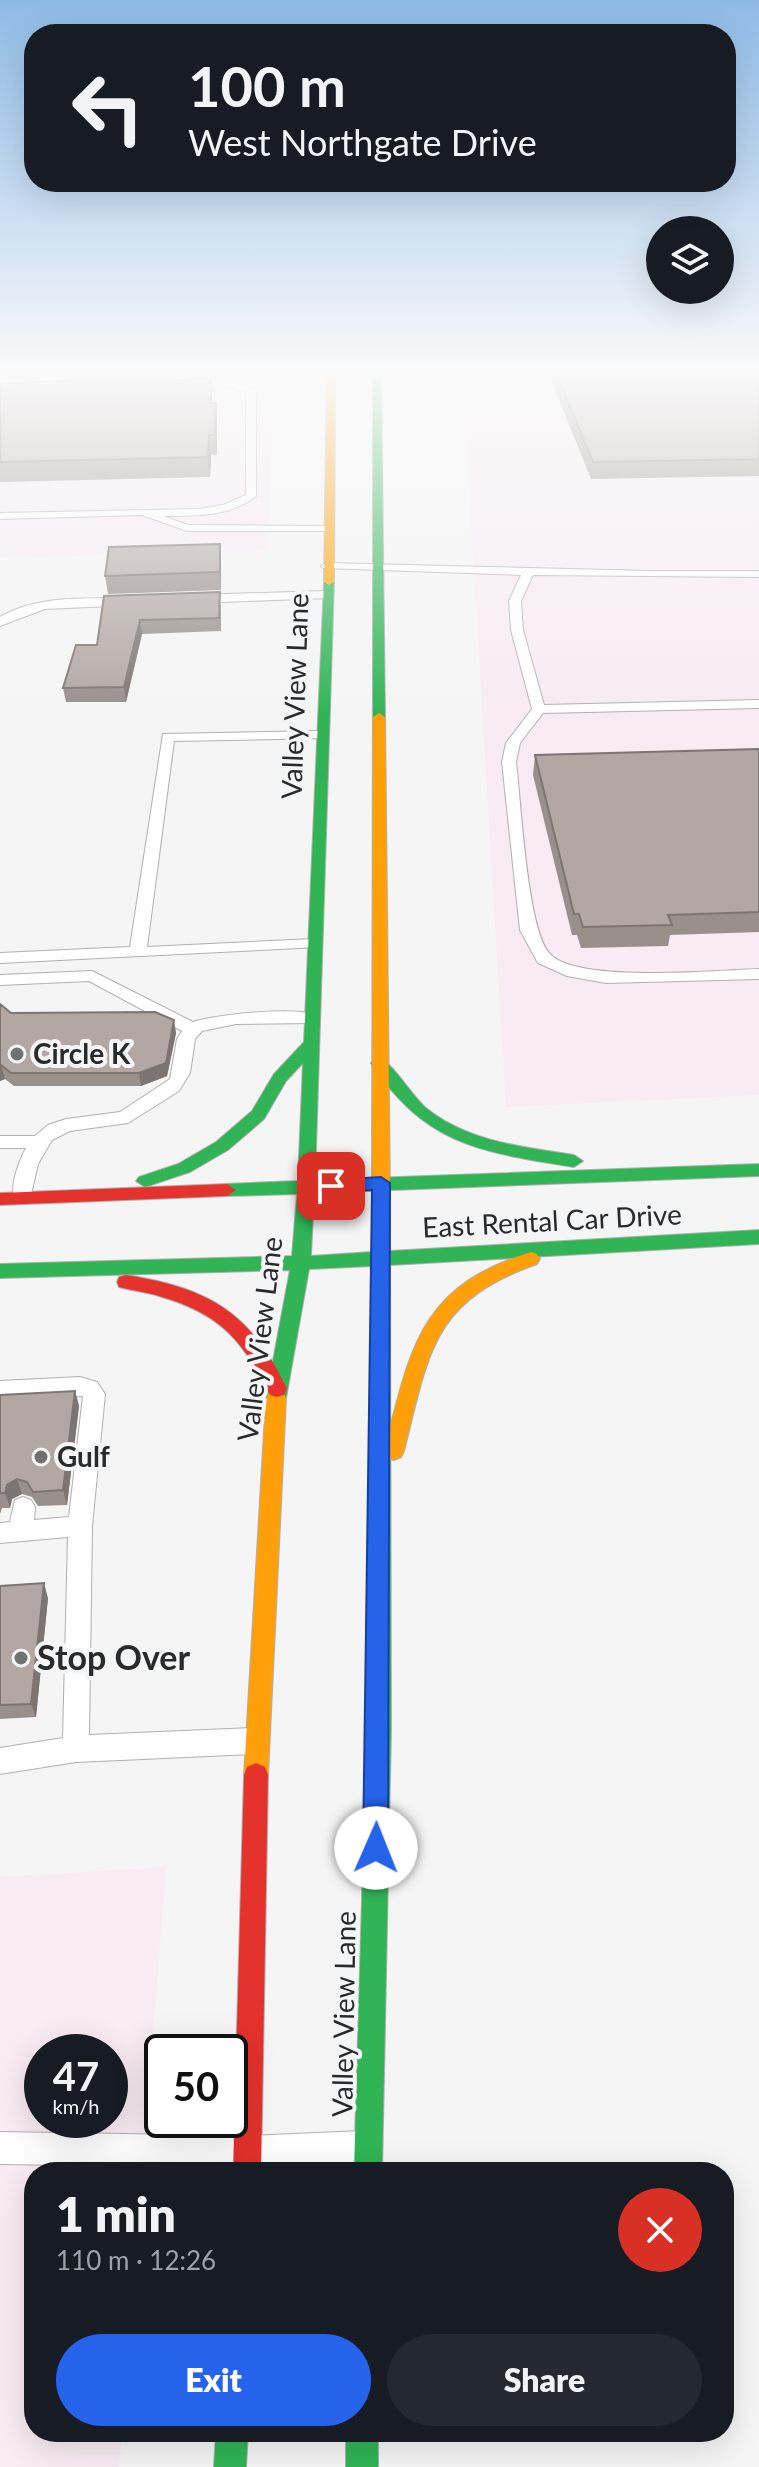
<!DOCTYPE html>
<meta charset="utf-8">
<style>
:root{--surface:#171b24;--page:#242831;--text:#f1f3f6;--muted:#9ea1a6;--accent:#2563eb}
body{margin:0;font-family:Lato,sans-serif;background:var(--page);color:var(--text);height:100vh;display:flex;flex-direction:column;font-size:30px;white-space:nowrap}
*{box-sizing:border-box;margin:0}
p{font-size:26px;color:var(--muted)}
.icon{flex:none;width:44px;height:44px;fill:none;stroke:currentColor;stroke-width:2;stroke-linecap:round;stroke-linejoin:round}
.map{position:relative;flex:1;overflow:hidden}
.sheet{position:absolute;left:24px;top:2162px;width:710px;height:280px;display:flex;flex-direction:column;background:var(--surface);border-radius:32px;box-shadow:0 8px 32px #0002}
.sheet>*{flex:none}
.banner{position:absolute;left:24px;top:24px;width:712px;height:168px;border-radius:32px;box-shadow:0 8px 32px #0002;background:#171b24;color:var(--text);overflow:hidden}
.fabs{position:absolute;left:646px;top:216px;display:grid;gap:16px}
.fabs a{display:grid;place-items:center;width:88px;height:88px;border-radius:50%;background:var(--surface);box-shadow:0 8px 32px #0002;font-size:40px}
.speed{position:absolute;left:24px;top:2034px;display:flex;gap:16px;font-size:40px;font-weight:700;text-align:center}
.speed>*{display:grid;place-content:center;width:104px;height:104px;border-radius:50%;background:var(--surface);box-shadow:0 8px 32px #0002;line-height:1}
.speed small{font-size:20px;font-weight:400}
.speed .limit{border:4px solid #111;border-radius:12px;background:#fff;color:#111}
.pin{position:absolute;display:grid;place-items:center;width:68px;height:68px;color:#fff;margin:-34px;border-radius:16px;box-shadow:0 4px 12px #0006}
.me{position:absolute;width:88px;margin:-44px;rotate:1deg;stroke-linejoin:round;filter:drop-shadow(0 0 6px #0008)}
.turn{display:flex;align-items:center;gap:28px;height:168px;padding:0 32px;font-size:36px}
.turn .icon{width:104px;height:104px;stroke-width:2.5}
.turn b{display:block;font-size:56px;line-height:68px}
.round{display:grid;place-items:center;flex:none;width:84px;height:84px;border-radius:42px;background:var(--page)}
.summary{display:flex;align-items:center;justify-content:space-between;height:136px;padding:0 32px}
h1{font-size:48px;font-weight:800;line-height:60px}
.action{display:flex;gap:16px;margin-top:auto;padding:16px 32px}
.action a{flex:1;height:92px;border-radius:48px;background:var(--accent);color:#fff;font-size:32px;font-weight:800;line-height:92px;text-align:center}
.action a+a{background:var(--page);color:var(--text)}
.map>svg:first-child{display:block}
.industrial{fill:#f8ebf3;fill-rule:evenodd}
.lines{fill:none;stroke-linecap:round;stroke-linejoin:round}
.lane-casing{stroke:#b0b0b0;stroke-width:2}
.fast-casing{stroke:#b0b0b0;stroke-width:2}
.slow-casing{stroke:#b0b0b0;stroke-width:2}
.jam-casing{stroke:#b0b0b0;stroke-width:2}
.lane{fill:#fefefe;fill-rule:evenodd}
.fast{fill:#30b455;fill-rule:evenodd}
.slow{fill:#ff9f0a;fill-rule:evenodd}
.jam{fill:#e5322d;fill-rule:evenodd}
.wall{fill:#99908c}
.shaded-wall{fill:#7d7572}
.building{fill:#b2a7a3;stroke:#7d7572;stroke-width:2}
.route{fill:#2563eb;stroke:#184099;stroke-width:2}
.poi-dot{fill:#717172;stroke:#f4f5f6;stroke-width:3}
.labels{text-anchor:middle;stroke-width:8;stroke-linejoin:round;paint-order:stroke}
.street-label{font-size:28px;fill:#2a2a2b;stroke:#f4f5f6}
.poi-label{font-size:28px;font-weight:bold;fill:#2a2a2b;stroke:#f4f5f6;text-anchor:start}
.near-poi-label{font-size:34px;font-weight:bold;fill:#2a2a2b;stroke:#f4f5f6;text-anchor:start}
</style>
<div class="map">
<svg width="759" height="2467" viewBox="0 0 759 2467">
<rect width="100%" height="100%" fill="#f5f5f5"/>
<g class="industrial">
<path d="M462,370H759V1095L506,1107Z"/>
<path d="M226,376L256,382L273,393L268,551L0,558V380Z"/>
<path d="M166,1867L142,2172H34V2432H122L119,2467H0V1877ZM42,2052H110V2120H42Z"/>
</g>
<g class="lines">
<defs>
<g id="lane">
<path d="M30,370H38L34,385L29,388L24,385Z"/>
<path d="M185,379L227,381L256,391V496C231,517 194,516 163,516L188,525L330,526L334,527V531H187L142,515L0,519V513L199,509L223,505L246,495V392L227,386L182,384Z"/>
<path d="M327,563L651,571H759V577L533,575L521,601L523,630L544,705L759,700V708L543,713L520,743L516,762C521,802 527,927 549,953C574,984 718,970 759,969V979L606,983L567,976L538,963L520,930L502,762L506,743L532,709L511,630L509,601L521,575L323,568L321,566Z"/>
<path d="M326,591L332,595L330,598L194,603L188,599L194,595Z"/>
<path d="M130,598L134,599V605L45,609L0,626V617C39,594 87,599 130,598Z"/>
<path d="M321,731L326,732V738L174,741L147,947L314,939L320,941V947L0,963V953L130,947L163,734Z"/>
<path d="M92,971L193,1022C213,1015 306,1004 320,1018L311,1023L236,1024L202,1031L195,1039L190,1073L179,1091L128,1123L70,1131L52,1140L38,1164L29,1203H15C9,1188 18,1163 26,1148H0V1136H35L48,1125L66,1119L120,1112L170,1079L177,1039L182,1031L89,981L0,985V975Z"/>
<path d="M80,1377L97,1382L105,1394L92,1526L89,1735L253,1728L262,1732L266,1741L262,1750L253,1754L76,1762L0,1774V1748L63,1738L68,1537L0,1543V1523L10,1522L15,1500L23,1497L31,1500L35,1507L34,1520L69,1517L83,1396L0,1399V1381Z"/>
<path d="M361,2131L372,2136L377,2147L372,2158L361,2163L248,2168L0,2164V2132L248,2136Z"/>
</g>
<g id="fast">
<path d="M373,370H381L385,717L379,721L373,717Z"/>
<path d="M329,579L334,582L315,1180L759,1164V1176L314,1193L311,1256L372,1252V1200L381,1194L390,1200V1251L759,1230V1244L390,1265L391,1728L382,2172H354L367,1728L372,1266L309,1269L286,1398L283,1404L276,1406L269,1404L266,1398L290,1270L0,1278V1264L292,1256L297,1194L227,1196L218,1190L227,1184L298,1181L303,1063L286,1081L264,1119L228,1150L190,1172L145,1187L136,1181L139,1177L178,1164L216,1142L252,1111L274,1074L304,1042L324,582Z"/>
<path d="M379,1058C392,1062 412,1096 426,1108C468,1142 523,1147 574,1155L583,1161L574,1167C482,1152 426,1146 371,1063Z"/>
<path d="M216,2432H248L246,2467H214Z"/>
<rect x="346" y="2432" width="32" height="35"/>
</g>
<g id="slow">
<path d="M327,370H335L334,582L329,585L324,582Z"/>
<path d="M379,713L385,717L390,1200L381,1206L372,1200L373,717Z"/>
<path d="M531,1252L537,1254L540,1259L537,1264C432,1301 429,1352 404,1451L401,1457L394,1460L387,1457L384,1451C411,1348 418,1287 531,1252Z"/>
<path d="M276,1390L283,1392L286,1398L268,1775L265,1783L256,1787L247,1783L244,1775L266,1398L269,1392Z"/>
</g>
<g id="jam">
<path d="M227,1184L236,1190L227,1196L0,1205V1193Z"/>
<path d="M126,1275C208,1288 251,1312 287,1389L284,1395L277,1397L270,1395C243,1342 223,1315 162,1297C148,1292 133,1291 119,1287L117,1282L119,1277Z"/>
<path d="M256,1763L265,1767L268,1775L261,2172H233L244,1775L247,1767Z"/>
</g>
</defs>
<use href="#lane" class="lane-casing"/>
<use href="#fast" class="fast-casing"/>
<use href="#slow" class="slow-casing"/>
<use href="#jam" class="jam-casing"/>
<use href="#lane" class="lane"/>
<use href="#fast" class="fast"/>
<use href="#slow" class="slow"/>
<use href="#jam" class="jam"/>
</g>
<g class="wall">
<path d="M85,370H177L176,377H174V380L212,403H216L217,422V455H211L210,477L0,482V384L80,380L86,372Z"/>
<path d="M547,370H759V476L591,479Z"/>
<path d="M221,562V590L108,594L105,576Z"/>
<path d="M104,596L221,605V631L142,634L126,702H66L63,688L97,645Z"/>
<path d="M759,749V932L670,935L668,946L581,948L577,935H572L533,775L535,755Z"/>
<path d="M0,1004L11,1013L176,1033L167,1076L141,1086H14L5,1079L0,1081Z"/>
<path d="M75,1391L79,1406L67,1505L38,1506L32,1497L22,1494L12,1499L10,1508H2L0,1514V1395Z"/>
<path d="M0,1586L48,1598L36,1717L0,1719Z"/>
</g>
<g class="shaded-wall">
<path d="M216,403L217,422V455L215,435Z"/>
<path d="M209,435L211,455L210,477L208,457Z"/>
<path d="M220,544L221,562V590L220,572Z"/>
<path d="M140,620L142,634L126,702L124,687Z"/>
<path d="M174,1020L176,1033L167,1076L141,1086L139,1073Z"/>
<path d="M1,1065L5,1079L0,1081V1066Z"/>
<path d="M75,1391L79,1406L67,1505L63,1490Z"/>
<path d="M17,1479L22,1494L12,1499L10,1508L5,1493L7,1485Z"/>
<path d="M44,1583L48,1598L36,1717L31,1704Z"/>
</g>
<g class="building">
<path d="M174,370L173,380L211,379V403H216L215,435H209L208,457L0,462V384L80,380L82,372Z"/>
<path d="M555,370H759V459L593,462Z"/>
<path d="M220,544V572L105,576L109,547Z"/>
<path d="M220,592L219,618L140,620L124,687L63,688L76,645H97L104,596Z"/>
<path d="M759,749V912L668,915L672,925L583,927L579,914H574L535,755Z"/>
<path d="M0,1004L11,1013L155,1012L174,1020L166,1063L139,1073H11L1,1065L0,1066Z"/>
<path d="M75,1391L63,1490L33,1492L27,1482L17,1479L7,1485L5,1493H0V1395Z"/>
<path d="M44,1583L31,1704L0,1705V1586Z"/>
</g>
<linearGradient id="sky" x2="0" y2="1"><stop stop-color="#8dbae6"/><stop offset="0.52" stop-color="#fafafa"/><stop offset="1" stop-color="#fafafa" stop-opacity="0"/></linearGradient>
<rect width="759" height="715" fill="url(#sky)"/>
<path class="route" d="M381,1177L390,1183L388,1848L385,1857L376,1860L367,1857L363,1848L372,1190L331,1192L322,1186L331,1180Z"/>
<g class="poi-dot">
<circle cx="17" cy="1054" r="8"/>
<circle cx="41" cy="1457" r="8"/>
<circle cx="21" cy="1658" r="8"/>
</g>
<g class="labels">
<g class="street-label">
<text transform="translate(295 696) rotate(-88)" y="10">Valley View Lane</text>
<text transform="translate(552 1221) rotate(-3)" y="10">East Rental Car Drive</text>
<text transform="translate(260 1339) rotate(-83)" y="10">Valley View Lane</text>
<text transform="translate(344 2014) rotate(-89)" y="10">Valley View Lane</text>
</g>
<g class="poi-label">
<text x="33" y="1064">Circle K</text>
<text x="57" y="1467">Gulf</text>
</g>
<g class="near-poi-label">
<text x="37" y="1670">Stop Over</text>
</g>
</g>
</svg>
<div class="fabs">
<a><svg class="icon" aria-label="layers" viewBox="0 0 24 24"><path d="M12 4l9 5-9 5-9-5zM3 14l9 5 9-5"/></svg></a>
</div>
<div class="speed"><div>47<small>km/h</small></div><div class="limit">50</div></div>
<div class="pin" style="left:331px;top:1186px;background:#d93025"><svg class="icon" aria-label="arrive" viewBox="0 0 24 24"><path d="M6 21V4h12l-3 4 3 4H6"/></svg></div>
<svg class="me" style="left:376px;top:1848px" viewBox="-20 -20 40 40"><circle r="19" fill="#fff"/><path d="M0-13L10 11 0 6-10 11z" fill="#2563eb"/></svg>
<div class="banner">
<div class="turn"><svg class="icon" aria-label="left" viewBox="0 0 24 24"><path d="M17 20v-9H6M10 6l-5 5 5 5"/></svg><div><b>100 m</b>West Northgate Drive</div></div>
</div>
<section class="sheet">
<div class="summary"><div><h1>1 min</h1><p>110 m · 12:26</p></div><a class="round" style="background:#d93025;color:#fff"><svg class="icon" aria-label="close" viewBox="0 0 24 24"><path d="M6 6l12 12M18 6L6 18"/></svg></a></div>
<div class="action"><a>Exit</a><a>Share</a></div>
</section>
</div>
